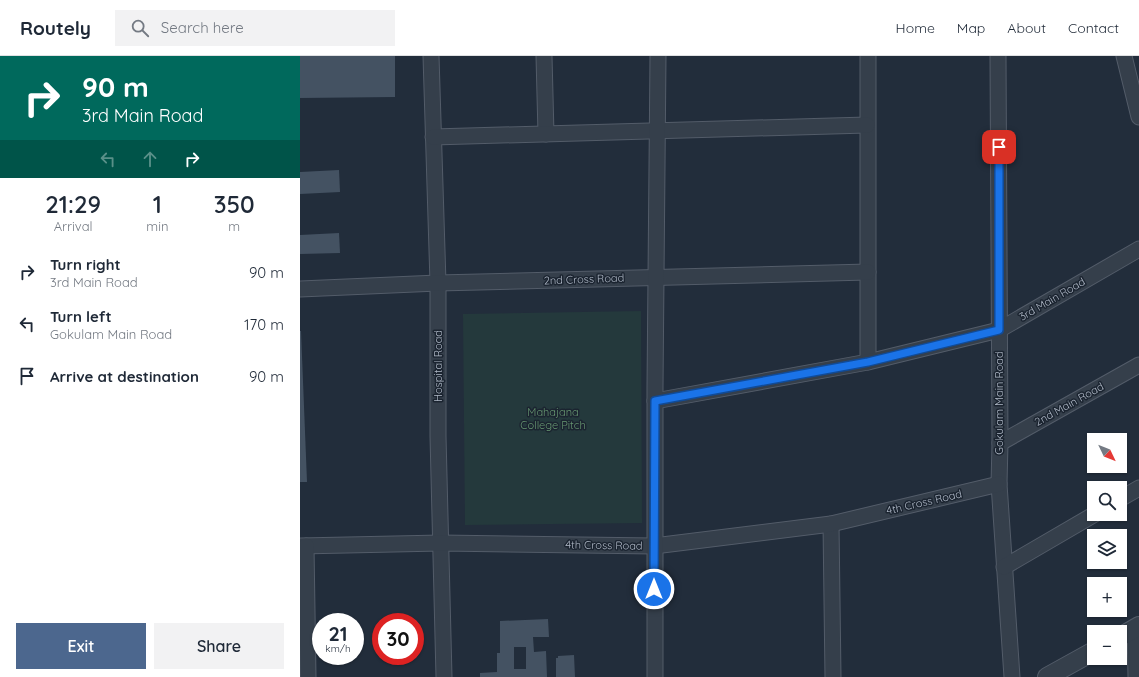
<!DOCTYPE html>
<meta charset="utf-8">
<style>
:root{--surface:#fff;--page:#f2f2f3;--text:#1f2937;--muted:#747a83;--line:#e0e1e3;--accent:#4c678e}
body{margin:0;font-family:Quicksand,sans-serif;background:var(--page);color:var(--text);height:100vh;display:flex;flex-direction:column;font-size:15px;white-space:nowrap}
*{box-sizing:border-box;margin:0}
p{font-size:13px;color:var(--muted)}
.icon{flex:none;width:22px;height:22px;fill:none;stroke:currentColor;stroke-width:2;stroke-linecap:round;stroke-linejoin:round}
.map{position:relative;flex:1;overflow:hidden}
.panel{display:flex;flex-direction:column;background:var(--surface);width:300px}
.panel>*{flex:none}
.top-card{background:#00695c;color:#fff;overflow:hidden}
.needle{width:26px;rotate:133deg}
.controls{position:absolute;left:787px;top:377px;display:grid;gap:8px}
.controls a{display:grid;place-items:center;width:40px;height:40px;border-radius:0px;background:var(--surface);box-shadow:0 1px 3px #0004;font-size:20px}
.speed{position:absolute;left:12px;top:557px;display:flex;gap:8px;font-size:20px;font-weight:700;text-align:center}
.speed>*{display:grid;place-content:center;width:52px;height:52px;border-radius:50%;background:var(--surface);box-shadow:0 1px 3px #0004;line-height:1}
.speed small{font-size:10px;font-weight:400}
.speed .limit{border:6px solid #d22;background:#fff;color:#111}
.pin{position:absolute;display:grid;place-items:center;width:34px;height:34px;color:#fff;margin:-17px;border-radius:8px;box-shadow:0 2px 6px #0006}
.me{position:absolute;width:44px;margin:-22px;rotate:0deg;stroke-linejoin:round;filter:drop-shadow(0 0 3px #0008)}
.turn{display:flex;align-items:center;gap:14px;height:84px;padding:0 16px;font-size:18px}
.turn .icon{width:52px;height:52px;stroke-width:2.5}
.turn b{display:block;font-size:28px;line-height:34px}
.lanes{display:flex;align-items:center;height:38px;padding:0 16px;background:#0003;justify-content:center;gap:20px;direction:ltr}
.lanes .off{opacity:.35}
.eta{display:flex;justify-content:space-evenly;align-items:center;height:68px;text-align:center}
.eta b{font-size:24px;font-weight:600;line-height:28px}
.action{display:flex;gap:8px;margin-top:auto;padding:8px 16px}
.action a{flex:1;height:46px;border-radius:0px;background:var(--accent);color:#fff;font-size:16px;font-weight:600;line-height:46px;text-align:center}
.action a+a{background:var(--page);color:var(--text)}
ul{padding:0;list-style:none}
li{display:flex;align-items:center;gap:12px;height:52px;padding:0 16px}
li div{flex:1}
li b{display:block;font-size:15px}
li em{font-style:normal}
header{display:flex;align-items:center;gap:24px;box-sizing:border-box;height:56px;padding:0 20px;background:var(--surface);border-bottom:1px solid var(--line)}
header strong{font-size:19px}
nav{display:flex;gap:22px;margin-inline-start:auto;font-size:14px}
.search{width:280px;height:36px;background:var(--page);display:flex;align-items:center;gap:10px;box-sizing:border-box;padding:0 14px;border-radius:0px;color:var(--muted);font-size:15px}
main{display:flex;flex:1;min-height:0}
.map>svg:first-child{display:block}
.green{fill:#24393c}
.building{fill:#445262;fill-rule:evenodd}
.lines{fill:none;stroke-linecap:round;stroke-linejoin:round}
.minor-casing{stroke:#535c69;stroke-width:17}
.tertiary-casing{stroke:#535c69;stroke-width:20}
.minor{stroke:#353f4b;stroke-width:15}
.tertiary{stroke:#353f4b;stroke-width:18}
.route-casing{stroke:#114b97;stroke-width:10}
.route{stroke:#1a73e8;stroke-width:7}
.labels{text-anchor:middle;stroke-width:3;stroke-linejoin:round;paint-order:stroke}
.street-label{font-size:11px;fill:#b0b9c7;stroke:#1b2430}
.park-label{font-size:11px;fill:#679871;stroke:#1b2430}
</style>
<header>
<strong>Routely</strong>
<div class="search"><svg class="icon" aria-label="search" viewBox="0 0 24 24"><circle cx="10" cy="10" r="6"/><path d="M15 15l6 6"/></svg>Search here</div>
<nav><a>Home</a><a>Map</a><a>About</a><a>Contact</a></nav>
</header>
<main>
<section class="panel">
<div class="top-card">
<div class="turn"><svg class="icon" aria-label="right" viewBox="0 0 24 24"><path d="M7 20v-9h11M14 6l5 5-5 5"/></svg><div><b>90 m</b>3rd Main Road</div></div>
<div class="lanes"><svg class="icon off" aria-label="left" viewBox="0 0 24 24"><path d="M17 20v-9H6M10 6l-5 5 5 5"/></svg><svg class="icon off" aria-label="ahead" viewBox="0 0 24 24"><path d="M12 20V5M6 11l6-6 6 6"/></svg><svg class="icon" aria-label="right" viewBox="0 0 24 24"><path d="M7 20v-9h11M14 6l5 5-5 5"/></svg></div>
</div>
<div class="eta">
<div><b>21:29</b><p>Arrival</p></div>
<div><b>1</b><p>min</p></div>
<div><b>350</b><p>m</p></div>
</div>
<ul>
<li><svg class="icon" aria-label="right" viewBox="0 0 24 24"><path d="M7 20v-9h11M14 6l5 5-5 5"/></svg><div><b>Turn right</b><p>3rd Main Road</p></div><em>90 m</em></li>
<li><svg class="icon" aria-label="left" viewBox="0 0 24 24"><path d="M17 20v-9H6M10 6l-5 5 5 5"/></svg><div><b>Turn left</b><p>Gokulam Main Road</p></div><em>170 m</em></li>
<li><svg class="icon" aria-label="arrive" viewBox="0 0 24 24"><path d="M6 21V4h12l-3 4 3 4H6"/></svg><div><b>Arrive at destination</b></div><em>90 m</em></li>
</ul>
<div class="action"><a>Exit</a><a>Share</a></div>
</section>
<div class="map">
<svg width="839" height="621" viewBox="0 0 839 621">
<rect width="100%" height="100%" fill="#222d3b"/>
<path class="green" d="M341,255L342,467L165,469L163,258Z"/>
<g class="building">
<path d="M0,0H95V41L0,42Z"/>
<path d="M39,114L40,136L0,138V116Z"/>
<path d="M39,177L40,197L0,198V179Z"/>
<path d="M0,275H1L7,426H0Z"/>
<path d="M248,563L249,581H233L234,596L246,595L247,621H180V617L197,616V597H200V565ZM214,591H226V613H214Z"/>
<path d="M274,599L275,621H256V602H258V600Z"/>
</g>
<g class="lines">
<defs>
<g id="minor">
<path d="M131,0L138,227V380L144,621"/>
<path d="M244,0L246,78"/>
<path d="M568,0V306"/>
<path d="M698,0L700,387L699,428L712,621"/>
<path d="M824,0L839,61"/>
<path d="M133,81L567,69"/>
<path d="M0,233L138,227L568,216"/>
<path d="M355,345L568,306L699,274L839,193"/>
<path d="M700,387L839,309"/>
<path d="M820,443L839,432"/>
<path d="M531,468L533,621"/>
<path d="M0,490L141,487L354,490L531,468L699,428"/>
<path d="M6,490L8,621"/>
<path d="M704,511L795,458"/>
<path d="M835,572L836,621"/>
<path d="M355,621V331L358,0"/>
</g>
<g id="tertiary">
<path d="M820,581L839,570"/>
<path d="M747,621L794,595"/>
</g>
</defs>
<use href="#minor" class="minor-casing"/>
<use href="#tertiary" class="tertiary-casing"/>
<use href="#minor" class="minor"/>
<use href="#tertiary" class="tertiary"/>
</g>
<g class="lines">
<defs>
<path id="route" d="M354,533L355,345L568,306L699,274V91"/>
</defs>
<use href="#route" class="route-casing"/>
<use href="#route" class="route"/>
</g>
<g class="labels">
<g class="street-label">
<text transform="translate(284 223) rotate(-2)" y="4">2nd Cross Road</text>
<text transform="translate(752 243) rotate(-30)" y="4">3rd Main Road</text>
<text transform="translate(138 310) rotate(-90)" y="4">Hospital Road</text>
<text transform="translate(699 347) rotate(-90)" y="4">Gokulam Main Road</text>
<text transform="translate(769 348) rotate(-29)" y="4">2nd Main Road</text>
<text transform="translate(624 446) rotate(-13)" y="4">4th Cross Road</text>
<text transform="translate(304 489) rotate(1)" y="4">4th Cross Road</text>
</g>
<g class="park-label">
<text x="253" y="360">Mahajana<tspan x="253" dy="13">College Pitch</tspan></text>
</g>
</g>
</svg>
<div class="controls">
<a><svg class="needle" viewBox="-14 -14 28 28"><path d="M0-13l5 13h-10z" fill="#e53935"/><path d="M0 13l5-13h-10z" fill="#747a83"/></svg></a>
<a><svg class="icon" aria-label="search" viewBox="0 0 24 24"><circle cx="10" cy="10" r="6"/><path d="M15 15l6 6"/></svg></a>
<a><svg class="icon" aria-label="layers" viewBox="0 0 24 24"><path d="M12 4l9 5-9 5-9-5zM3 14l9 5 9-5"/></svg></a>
<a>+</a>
<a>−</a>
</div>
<div class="speed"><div>21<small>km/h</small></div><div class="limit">30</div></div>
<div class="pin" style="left:699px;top:91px;background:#d93025"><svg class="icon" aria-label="arrive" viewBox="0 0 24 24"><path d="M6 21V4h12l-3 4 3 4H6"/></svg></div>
<svg class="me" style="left:354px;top:533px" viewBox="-20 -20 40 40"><circle r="17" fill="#1a73e8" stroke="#fff" stroke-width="3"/><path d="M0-11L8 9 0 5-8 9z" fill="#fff"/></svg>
</div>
</main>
